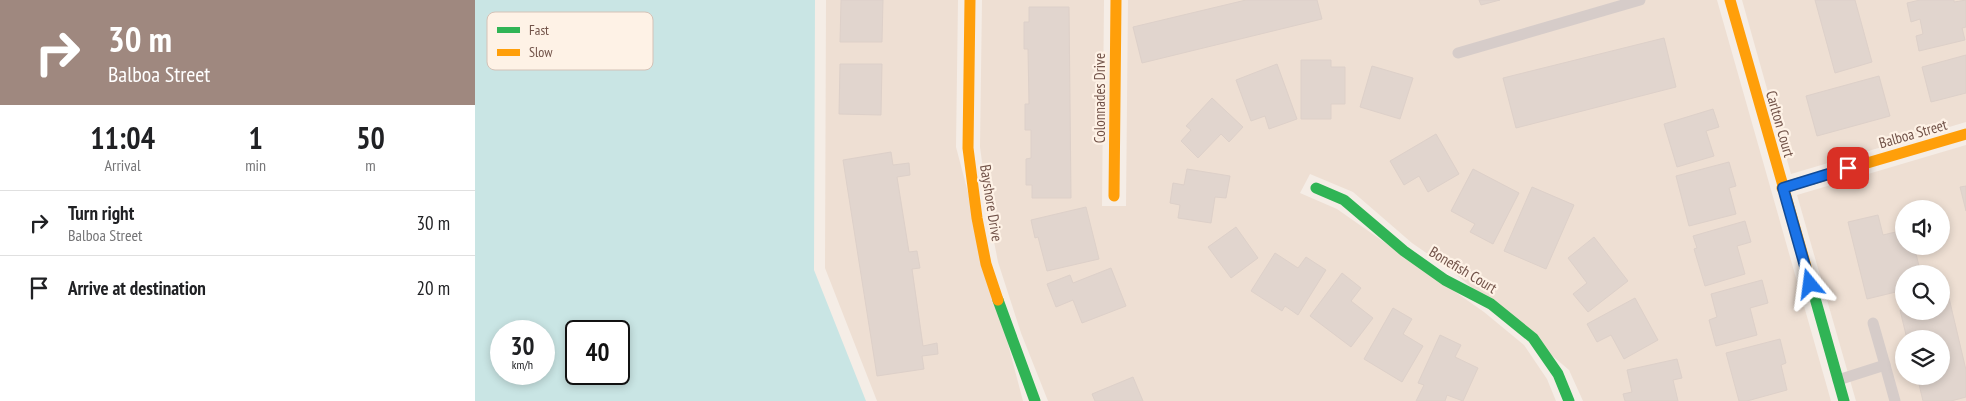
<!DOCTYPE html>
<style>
:root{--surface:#fff;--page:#f6f6f6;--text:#202124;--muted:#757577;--line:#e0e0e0}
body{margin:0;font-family:"PT Sans Narrow",sans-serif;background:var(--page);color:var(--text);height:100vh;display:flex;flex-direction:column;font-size:19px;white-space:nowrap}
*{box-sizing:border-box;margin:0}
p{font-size:16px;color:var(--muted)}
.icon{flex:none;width:28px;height:28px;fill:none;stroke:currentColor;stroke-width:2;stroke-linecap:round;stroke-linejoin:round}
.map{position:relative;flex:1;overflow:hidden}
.side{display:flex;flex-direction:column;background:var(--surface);width:475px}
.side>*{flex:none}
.hud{background:#9f887f;color:#fff;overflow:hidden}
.buttons{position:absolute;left:1420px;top:200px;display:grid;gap:10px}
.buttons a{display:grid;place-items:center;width:55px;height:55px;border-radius:50%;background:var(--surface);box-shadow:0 2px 8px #0003;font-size:25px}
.speed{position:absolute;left:15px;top:320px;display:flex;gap:10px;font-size:25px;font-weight:700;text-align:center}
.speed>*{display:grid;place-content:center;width:65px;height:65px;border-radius:50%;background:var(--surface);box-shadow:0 2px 8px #0003;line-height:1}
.speed small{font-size:12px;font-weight:400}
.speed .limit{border:2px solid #111;border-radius:8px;background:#fff;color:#111}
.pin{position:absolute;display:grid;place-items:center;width:42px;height:42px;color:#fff;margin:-21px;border-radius:10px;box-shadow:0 2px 8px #0006}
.me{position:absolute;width:55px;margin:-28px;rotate:344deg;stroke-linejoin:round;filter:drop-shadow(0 0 4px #0008)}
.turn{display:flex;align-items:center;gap:18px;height:105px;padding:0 25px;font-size:22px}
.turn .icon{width:65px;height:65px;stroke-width:2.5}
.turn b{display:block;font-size:35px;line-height:42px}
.eta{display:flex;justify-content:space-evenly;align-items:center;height:85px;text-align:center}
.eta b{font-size:30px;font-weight:600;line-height:35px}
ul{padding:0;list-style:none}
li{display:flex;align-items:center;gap:15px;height:65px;padding:0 25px;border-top:1px solid var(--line)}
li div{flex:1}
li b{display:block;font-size:19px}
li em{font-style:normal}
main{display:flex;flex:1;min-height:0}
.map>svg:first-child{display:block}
.residential{fill:#eedfd3;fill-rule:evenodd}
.water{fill:#c9e5e4;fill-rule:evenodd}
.building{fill:#e1d5ce;stroke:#ddd0c9}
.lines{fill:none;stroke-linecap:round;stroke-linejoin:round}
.lane{stroke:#d6ccc9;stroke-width:11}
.fast{stroke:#30b455;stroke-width:11}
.slow{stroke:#ff9f0a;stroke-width:11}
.route-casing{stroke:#114b97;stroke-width:12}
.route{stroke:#1a73e8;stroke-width:9}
.labels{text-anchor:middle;stroke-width:4.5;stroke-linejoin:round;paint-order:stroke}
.street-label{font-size:15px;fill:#715248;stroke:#fef2e6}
.key{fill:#fef2e6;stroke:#d4c2b7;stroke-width:1}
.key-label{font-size:14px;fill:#715248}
</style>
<main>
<section class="side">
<div class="hud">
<div class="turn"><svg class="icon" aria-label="right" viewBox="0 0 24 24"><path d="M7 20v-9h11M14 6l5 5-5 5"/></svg><div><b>30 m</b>Balboa Street</div></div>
</div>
<div class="eta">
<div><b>11:04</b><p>Arrival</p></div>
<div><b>1</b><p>min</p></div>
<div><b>50</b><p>m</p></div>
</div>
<ul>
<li><svg class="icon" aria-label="right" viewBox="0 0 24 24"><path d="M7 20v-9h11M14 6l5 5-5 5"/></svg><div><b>Turn right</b><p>Balboa Street</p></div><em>30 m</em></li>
<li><svg class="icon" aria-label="arrive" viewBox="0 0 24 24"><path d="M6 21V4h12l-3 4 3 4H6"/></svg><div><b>Arrive at destination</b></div><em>20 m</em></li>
</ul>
</section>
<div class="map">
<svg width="1491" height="401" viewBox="0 0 1491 401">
<rect width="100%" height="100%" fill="#f5ede6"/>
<g class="residential">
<path d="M351,0H483L481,147L548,401H402L350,268Z"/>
<path d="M507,0H629L627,206H651L653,0H1242L1356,401H1108L1094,370L976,270L937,243L878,192L835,174L825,193L862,209L1009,312L1049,345L1072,379L1081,401H573L546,333L523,262L515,221L505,147Z"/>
<path d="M1267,0H1491V122L1316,174Z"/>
<path d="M1491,145V401H1381L1322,195ZM1429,209H1466V246H1429ZM1429,274H1466V311H1429ZM1429,339H1466V376H1429Z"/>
</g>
<path class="water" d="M0,0H340L339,270L391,401H0ZM26,331H69V374H26ZM101,331H144V374H101Z"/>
<g class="building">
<path d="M366,0H408L407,42H365Z"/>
<path d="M771,0H842L847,19L667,63L658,27Z"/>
<path d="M1004,0H1025L1006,5Z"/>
<path d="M1340,0H1380L1397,62L1360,73Z"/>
<path d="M1445,0H1479V2L1491,0V27L1487,28L1490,40L1444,51L1441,36L1448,34L1445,19L1436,22L1432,3Z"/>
<path d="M554,7H594L596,198H557V185H551V159L556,158V130H550V104H554L553,49H549V22H554Z"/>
<path d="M1189,38L1201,87L1041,128L1028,78Z"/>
<path d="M1491,55V93L1456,102L1447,67Z"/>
<path d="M826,60H856V67H870V104H856V119H826Z"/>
<path d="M365,64H407L406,115L364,114Z"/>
<path d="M802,64L822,119L794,129L790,116L776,121L761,80Z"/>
<path d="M897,66L938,78L925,119L885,107Z"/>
<path d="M1404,76L1415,116L1342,136L1331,96Z"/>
<path d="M737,98L768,127L754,142L746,134L723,158L706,141L716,130L711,126Z"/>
<path d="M1238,109L1244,127L1231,131L1239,156L1202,167L1189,124Z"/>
<path d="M961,134L984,174L953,192L944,176L929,185L915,161Z"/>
<path d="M416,152L418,165L434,163L435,175L422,177L434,252L442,251L445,268L437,269L448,346L462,343L463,354L447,356L449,369L402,376L368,160Z"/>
<path d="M1254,162L1261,186L1254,188L1261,214L1214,226L1201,176Z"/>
<path d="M712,169L755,176L751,198L740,197L736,223L703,218L705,205L695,203L698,183L709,185Z"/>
<path d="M998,169L1044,193L1018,244L995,232L1000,224L976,211Z"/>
<path d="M1491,186V211L1485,187Z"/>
<path d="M1057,187L1099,205L1071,269L1029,251Z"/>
<path d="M611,207L624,259L572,271L563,237L560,238L556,220Z"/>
<path d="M1403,215L1408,235L1429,230V246H1439L1446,274H1429V290L1392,299L1373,222Z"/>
<path d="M1270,221L1276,242L1262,246L1270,274L1230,286L1219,249L1222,248L1218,236Z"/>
<path d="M761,227L783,258L756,278L733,247Z"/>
<path d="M1119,237L1153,281L1113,312L1098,294L1112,283L1093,258Z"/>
<path d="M800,253L823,268L831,257L851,270L823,315L810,306L807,311L776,291Z"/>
<path d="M636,268L651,306L607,323L598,300L581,307L572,284L595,275L598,283Z"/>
<path d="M867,273L886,288L876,301L898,318L876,347L835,316Z"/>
<path d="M1287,280L1293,303L1275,308L1282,335L1241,346L1234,320L1242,317L1236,294Z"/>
<path d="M1160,298L1183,340L1149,359L1136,335L1122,342L1112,324Z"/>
<path d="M1474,298L1491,370V397L1476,401H1448L1442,376H1466V339H1432L1425,310L1466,311V300Z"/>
<path d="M918,308L937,319L928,334L948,346L927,382L889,359Z"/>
<path d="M965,335L986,345L980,357L1003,368L988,401L972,395L970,401H941L949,385L943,383Z"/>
<path d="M1305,339L1311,363L1306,365L1312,390L1272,401H1264L1251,353Z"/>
<path d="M1202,359L1207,378L1198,380L1203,401H1150L1148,394L1157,392L1152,370Z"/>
<path d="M658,377L668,401H620L617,394Z"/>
</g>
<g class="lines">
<g class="lane">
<path d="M983,53L1165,0"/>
<path d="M1398,323L1410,365"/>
<path d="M1363,380L1410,365L1420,401"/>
</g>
<g class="fast">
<path d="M841,188L869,200L929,251L970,280L1016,304L1058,338L1083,374L1094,401"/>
<path d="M1338,291L1369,401"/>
<path d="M523,300L560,401"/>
</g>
<g class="slow">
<path d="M495,0L493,148L502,218L511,264L523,300"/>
<path d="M1255,0L1338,291"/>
<path d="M1307,188L1491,134"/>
<path d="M639,196L641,0"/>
</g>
</g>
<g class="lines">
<defs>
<path id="route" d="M1335,284L1308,188L1373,168"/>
</defs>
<use href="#route" class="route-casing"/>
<use href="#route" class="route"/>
</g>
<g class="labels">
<g class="street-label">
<text transform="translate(625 98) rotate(-90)" y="5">Colonnades Drive</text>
<text transform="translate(1305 124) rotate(74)" y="5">Carlton Court</text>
<text transform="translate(1438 134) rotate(-16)" y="5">Balboa Street</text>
<text transform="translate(516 203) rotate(81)" y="5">Bayshore Drive</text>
<text transform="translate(988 270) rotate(31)" y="5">Bonefish Court</text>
</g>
</g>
<rect x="12" y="12" width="166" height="58" rx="8" class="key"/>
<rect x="22" y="27" width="23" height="6" fill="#30b455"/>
<rect x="22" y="49" width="23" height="7" fill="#ff9f0a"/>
<g class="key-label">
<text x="54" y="35">Fast</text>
<text x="54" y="57">Slow</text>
</g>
</svg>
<div class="buttons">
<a><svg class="icon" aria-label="sound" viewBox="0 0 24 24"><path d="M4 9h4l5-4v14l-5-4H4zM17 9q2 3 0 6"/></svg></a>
<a><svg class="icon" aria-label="search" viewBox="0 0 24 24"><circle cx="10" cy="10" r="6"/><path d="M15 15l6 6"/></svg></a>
<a><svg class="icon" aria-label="layers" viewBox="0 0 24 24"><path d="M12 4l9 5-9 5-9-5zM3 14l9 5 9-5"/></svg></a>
</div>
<div class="speed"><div>30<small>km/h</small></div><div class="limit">40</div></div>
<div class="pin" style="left:1373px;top:168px;background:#d93025"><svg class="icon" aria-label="arrive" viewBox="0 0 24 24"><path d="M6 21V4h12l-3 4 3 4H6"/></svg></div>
<svg class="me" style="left:1335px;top:284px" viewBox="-20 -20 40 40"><path d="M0-17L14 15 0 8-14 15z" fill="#1a73e8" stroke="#fff" stroke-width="4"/></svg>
</div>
</main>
